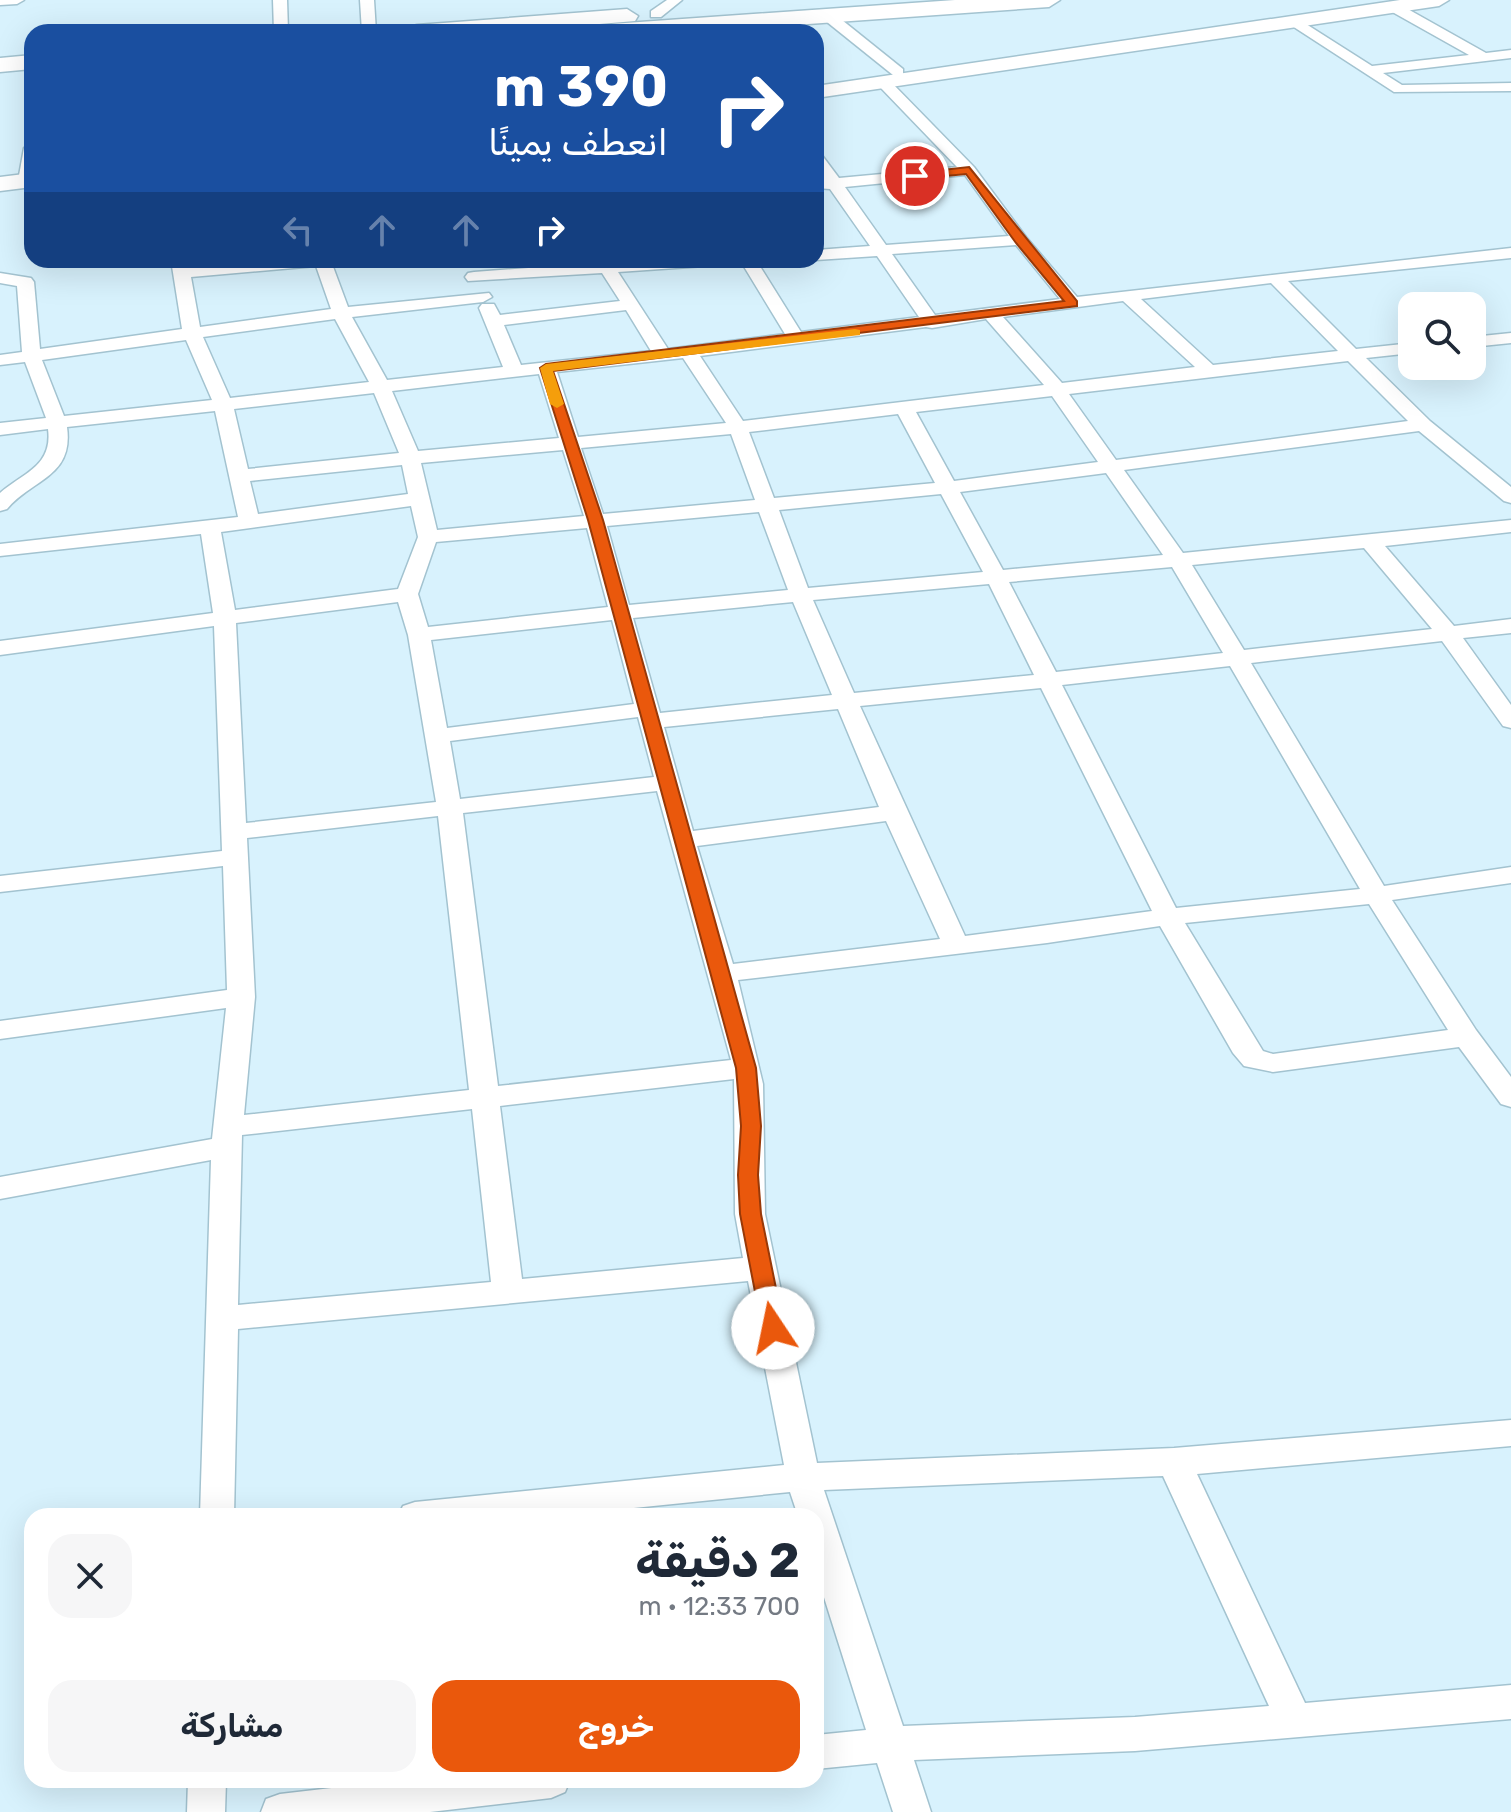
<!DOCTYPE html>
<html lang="ar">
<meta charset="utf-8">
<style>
:root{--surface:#fff;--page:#f6f6f7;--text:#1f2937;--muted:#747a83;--accent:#ea580c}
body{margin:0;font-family:Rubik,Vazirmatn,sans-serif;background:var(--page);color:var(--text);direction:rtl;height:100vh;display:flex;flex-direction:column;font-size:30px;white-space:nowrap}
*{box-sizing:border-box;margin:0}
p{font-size:26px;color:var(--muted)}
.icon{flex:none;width:44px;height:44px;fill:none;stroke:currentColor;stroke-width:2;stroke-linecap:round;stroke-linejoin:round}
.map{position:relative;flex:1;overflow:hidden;direction:ltr}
.drawer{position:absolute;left:24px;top:1508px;width:800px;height:280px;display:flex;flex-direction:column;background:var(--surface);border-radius:24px;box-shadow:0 8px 32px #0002;direction:rtl}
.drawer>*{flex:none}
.top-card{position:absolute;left:24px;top:24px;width:800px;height:244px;border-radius:24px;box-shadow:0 8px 32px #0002;direction:rtl;background:#1a4fa0;color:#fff;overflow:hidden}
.controls{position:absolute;left:1398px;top:292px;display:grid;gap:16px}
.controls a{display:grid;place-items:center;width:88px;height:88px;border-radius:16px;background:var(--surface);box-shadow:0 8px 32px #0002;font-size:40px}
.pin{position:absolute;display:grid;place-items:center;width:68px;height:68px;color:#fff;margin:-34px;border:4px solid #fff;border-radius:50%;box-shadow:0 2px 8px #0007}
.me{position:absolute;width:88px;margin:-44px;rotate:349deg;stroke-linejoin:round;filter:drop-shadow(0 0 6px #0008)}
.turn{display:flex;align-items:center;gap:28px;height:168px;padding:0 24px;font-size:36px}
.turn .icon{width:104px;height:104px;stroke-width:2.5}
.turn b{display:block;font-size:56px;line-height:68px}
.lanes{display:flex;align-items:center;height:76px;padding:0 24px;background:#0003;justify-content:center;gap:40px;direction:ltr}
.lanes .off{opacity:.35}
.round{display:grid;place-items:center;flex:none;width:84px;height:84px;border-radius:24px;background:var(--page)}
.headline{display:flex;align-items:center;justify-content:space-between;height:136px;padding:0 24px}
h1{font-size:48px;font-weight:700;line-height:60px}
.button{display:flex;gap:16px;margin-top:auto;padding:16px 24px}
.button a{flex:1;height:92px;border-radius:24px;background:var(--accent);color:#fff;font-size:32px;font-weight:700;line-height:92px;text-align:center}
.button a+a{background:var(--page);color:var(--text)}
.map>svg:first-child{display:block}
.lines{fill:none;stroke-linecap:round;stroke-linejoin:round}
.minor-casing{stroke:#a3c3d0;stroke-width:3}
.secondary-casing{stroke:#a3c3d0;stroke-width:3}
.trunk-casing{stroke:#a3c3d0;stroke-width:3}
.minor{fill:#fff;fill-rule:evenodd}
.secondary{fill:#fff;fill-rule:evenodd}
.trunk{fill:#fff;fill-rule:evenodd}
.route{fill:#ea580c;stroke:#983908;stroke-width:2}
.slow{fill:#f59e0b}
</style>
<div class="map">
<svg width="1511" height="1812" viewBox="0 0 1511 1812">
<rect width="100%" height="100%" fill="#d8f2fd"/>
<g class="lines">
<defs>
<g id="minor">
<path d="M0,0H24L17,4L0,5Z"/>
<path d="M273,0H287L288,32H274Z"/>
<path d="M360,0H374L376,32H362Z"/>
<path d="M667,0H682L661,17H651V11Z"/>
<path d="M1387,3H1397L1486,53L1511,50V58L1383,73L1402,85L1511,83V91L1394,92L1283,20L1295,17L1372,66L1469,55L1387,9Z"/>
<path d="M822,12H832L903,69V75H893L822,18Z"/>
<path d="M884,79L889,80L974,167L1026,237L1077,297L1511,248V258L1288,281L1356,349L1412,343V353L1366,358L1430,421L1511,487V503L1504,501L1419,431L1124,470L1183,553L1511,520V532L1385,546L1454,626L1511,619V633L1463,638L1511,705V728L1503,726L1442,641L1251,663L1384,886L1511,867V883L1392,900L1476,1030L1511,1077V1107L1501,1104L1459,1047L1273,1072L1244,1066L1233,1053L1160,926L1047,943L738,980L763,1084L765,1214L817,1463L1174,1448L1511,1420V1446L1197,1474L1305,1703L1511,1685V1719L1135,1751L914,1760L931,1812H893L877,1763L816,1769V1735L866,1730L816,1572V1516H798L790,1492L555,1516H398L403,1506L415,1502L784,1465L748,1281L238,1329L234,1516H200L211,1160L0,1199V1177L212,1139L226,1008L0,1039V1021L227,990L223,866L0,892V876L222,851L214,626L0,655V641L213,613L201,534L0,556V544L238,517L215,411L67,427C74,477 32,479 7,509L0,511V493C23,473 53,466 48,429L0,435V423L46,418L25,362L0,365V355L22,352L17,286L0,283V273L31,278L34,282L40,349L182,329L171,260H187L189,267L271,260H336L332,264L348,307L489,293L492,297L483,302L352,317L387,380L503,367L479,308L482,304H494L500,315L620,301L602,273L468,281L465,277L468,273L474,272L596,263L594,260H727L719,265L618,272L668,349L785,334L740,260H756L801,332L919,317L877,256L816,260V250L870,246L830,189L816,188V182L824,180L816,168V152L821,154L839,178L957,167L879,86V80ZM965,175L1009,236L886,245L845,187ZM1016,245L1060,299L935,315L892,254ZM316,266L331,309L200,327L191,277ZM1271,283L1338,351L1213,365L1141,299ZM1123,301L1195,367L1062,383L1003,317ZM626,310L651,351L521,365L504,325ZM335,319L369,382L230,398L203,337ZM986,319L1044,385L743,421L700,356L926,327L932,328ZM186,340L212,400L64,416L42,360ZM683,358L726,423L578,437L557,372ZM1348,361L1408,421L1116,460L1069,394ZM539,374L559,438L418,451L392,391ZM374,393L399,453L248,469L234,409ZM1052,396L1098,462L954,481L916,412ZM898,414L935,483L774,498L749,432ZM731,434L755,500L603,514L581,448ZM563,450L584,516L437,530L421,463ZM402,465L408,494L258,514L250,481ZM1106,473L1163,555L1003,570L960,492ZM941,494L983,572L808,588L779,510ZM411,506L418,537L398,589L235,610L221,532ZM759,512L788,590L629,605L607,526ZM587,528L608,607L428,627L418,594L436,542ZM1364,548L1432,629L1244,650L1192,565ZM1172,567L1223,653L1056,672L1009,582ZM989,584L1034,675L854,693L813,600ZM398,602L408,635L436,802L246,823L236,623ZM793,602L832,695L660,713L633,618ZM612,620L634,704L447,728L431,640ZM1230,666L1360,889L1176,908L1062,685ZM1041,688L1152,911L965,936L860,706ZM838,709L879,807L693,831L664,727ZM638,717L654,777L460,799L450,741ZM657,791L731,1060L498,1086L463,813ZM438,816L469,1090L244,1115L255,997L247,838ZM886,821L940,939L733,964L697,846ZM1369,904L1448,1030L1273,1054L1263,1051L1185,923ZM734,1079L735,1214L743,1258L522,1279L500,1106ZM472,1109L491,1282L238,1305L242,1135ZM1163,1476L1269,1706L1135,1717L903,1726L824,1490Z"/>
<path d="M32,143V184L26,186L18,181L24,148Z"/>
<path d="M1511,333V343L1472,347V337Z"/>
<path d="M188,1780H226L225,1812H187Z"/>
<path d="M400,1780H570L565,1792L551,1798L430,1812H261L266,1799L280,1794Z"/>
</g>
<g id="secondary">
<path d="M1400,0H1449L1439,6L816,98V86Z"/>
<path d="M32,173V187L0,191V177Z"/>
</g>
<g id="trunk">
<path d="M955,0H1060L1049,7L693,32H586L589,27L597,25Z"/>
<path d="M627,9L638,16L635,21L506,32H406L409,27L417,25Z"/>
<path d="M32,55V69L0,72V58Z"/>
</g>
</defs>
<use href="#minor" class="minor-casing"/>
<use href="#secondary" class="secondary-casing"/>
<use href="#trunk" class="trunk-casing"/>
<use href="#minor" class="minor"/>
<use href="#secondary" class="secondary"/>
<use href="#trunk" class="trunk"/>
</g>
<path class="route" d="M969,167L1077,301V306L553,371L603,520L756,1068L761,1126L758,1175L761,1214L784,1328L781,1334L773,1337L765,1334L762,1328L740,1214L738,1175L741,1126L736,1068L588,520L540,368L546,364L1064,301L1016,243L966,174L915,179L910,176L915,173Z"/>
<path class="slow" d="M855,329L860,330V335L553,371L564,404L557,408L550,404L540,368L546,364Z"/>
</svg>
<div class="controls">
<a><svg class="icon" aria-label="search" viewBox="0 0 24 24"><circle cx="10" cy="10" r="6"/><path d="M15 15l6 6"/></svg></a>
</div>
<div class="pin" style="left:915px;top:176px;background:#d93025"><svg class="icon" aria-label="arrive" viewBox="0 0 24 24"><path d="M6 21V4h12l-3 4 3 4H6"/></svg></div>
<svg class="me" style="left:773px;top:1328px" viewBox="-20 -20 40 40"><circle r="19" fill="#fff"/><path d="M0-13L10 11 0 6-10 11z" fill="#ea580c"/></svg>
<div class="top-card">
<div class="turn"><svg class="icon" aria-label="right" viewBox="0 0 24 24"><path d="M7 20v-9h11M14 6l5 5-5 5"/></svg><div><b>390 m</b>انعطف يمينًا</div></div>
<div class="lanes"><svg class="icon off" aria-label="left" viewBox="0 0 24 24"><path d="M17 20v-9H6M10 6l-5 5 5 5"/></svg><svg class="icon off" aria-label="ahead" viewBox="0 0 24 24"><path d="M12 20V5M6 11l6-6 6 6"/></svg><svg class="icon off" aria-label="ahead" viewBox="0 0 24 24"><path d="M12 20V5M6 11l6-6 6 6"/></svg><svg class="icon" aria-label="right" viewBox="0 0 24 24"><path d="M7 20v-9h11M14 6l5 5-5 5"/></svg></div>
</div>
<section class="drawer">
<div class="headline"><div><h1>2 دقيقة</h1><p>700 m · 12:33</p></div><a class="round"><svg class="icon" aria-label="close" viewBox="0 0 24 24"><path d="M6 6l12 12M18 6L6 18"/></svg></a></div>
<div class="button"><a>خروج</a><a>مشاركة</a></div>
</section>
</div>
